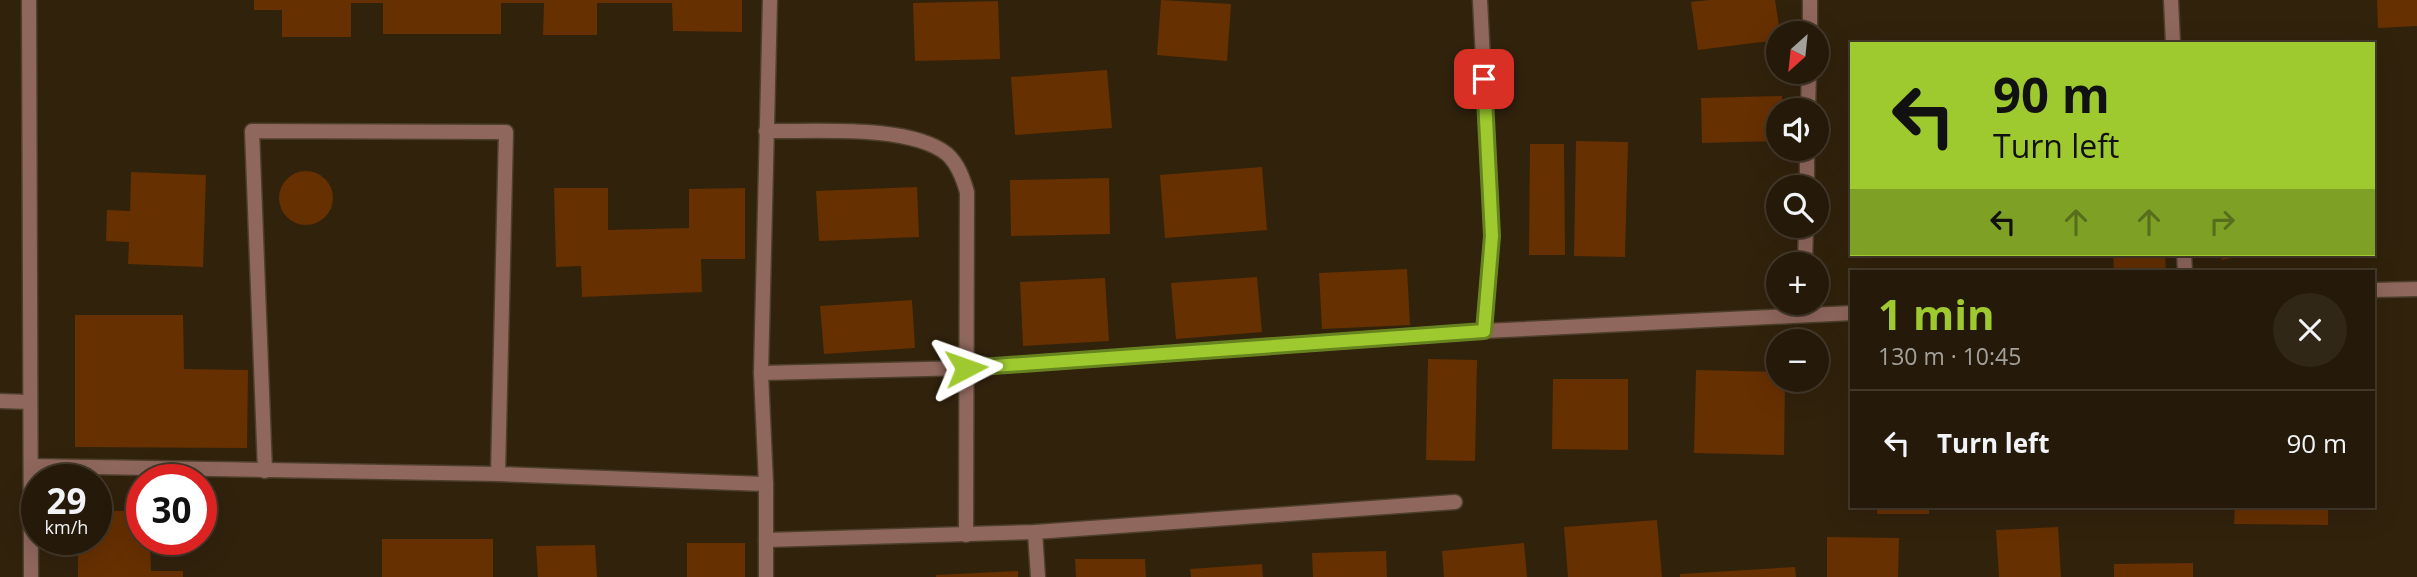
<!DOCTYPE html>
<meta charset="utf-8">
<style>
:root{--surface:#251a09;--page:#312717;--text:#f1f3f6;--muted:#a3a19c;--line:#42382a;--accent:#9eca2f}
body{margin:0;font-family:"Open Sans",sans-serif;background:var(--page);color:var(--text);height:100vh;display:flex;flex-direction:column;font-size:26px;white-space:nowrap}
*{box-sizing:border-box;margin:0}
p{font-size:23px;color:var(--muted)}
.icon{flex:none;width:38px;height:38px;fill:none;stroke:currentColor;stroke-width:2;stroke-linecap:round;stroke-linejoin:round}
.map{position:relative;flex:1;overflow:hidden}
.sheet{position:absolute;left:1850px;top:270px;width:525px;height:238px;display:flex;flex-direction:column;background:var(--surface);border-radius:0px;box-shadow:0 7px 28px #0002,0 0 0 2px var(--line)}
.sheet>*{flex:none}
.banner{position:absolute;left:1850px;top:42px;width:525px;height:214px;border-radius:0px;box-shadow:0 7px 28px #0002,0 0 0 2px var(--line);background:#9eca2f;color:#111;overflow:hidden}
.needle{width:46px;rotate:207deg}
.buttons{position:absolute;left:1766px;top:21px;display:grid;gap:14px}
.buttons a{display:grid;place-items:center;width:63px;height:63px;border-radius:50%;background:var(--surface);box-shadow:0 7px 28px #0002,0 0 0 2px var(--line);font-size:35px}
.speed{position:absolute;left:21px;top:464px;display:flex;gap:14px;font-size:35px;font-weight:700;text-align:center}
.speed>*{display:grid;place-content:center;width:91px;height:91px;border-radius:50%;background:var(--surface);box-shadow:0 7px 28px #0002,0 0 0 2px var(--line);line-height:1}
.speed small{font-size:18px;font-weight:400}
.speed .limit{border:10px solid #d22;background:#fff;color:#111}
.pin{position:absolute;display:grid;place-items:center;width:60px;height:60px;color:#fff;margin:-30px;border-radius:14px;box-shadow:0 4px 10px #0006}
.me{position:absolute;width:77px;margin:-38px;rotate:86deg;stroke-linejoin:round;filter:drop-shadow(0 0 5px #0008)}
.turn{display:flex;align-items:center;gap:24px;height:147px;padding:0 28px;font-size:32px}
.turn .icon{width:91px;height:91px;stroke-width:2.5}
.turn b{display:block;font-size:49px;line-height:60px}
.lanes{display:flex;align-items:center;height:66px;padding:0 28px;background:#0003;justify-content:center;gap:35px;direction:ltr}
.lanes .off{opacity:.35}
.round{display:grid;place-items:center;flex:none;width:74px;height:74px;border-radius:37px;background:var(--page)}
.head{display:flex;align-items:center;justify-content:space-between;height:119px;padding:0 28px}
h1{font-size:42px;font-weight:700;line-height:52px;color:var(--accent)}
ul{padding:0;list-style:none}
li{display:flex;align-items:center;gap:21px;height:105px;padding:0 28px;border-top:2px solid var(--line)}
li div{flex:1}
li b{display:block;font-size:26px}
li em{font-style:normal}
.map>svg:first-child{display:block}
.building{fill:#673000}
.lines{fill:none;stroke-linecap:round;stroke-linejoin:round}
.street-casing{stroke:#4d3f2b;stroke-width:17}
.street{stroke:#8f675d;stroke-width:14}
.route-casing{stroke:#67831f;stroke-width:18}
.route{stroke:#9eca2f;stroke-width:12}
</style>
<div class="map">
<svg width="2417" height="577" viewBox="0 0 2417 577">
<rect width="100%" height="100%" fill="#31220c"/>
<g class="building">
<path d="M254,0H742V32L673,31L672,3H597V35H543L544,3H501V34H383V3H351V37H282V10H254Z"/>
<path d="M1161,0L1231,4L1227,61L1157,55Z"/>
<path d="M1709,0H1775L1780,33H1778V40L1698,50L1691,2Z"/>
<path d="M2377,0H2417V26L2378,28Z"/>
<path d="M998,1L1000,59L915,61L913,3Z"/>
<path d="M1107,70L1112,128L1015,135L1011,77Z"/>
<path d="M1782,96V110H1778V141L1702,143L1701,98Z"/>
<path d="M1576,141L1628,142L1625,257L1574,256Z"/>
<path d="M1530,144H1564L1565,255H1529Z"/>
<path d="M1262,167L1267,230L1165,238L1160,175Z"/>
<circle cx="306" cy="198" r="27"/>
<path d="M131,172L206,175L203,267L128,264L129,242L106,241L107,210L130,211Z"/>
<path d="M1109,178L1110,234L1011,236L1010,180Z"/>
<path d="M917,187L919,237L819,241L816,191Z"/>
<path d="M554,188H608V230L689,228V189L745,188V259H701L702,292L582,297L581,266L556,267Z"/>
<path d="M2113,254H2165L2166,271H2114Z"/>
<path d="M2221,254H2245V255L2222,260Z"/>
<path d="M1407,269L1410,325L1322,329L1319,273Z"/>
<path d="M1257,277L1262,332L1176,339L1171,283Z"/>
<path d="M1105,278L1109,341L1023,346L1020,282Z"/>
<path d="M912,300L915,348L824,354L820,306Z"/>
<path d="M75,315H183L184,369L248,370L247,448L75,447Z"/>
<path d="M1428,359L1477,360L1475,461L1426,460Z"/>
<path d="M1696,370L1778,372V380H1785L1784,455L1694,453Z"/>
<path d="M1553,379H1628V450L1552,449Z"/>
<rect x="1877" y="506" width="52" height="8"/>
<path d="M2235,506H2328V525L2234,524Z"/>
<path d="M96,511H142V539H150L151,571H183V577H78V539H96Z"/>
<path d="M1657,520L1662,577H1568L1564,527Z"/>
<path d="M2058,527L2061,577H1999L1996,530Z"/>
<path d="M1827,537L1899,538L1898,577H1827Z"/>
<rect x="382" y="539" width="111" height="38"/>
<rect x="687" y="543" width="58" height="34"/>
<path d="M1524,543L1527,577H1444L1442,551Z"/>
<path d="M595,545L597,577H538L536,546Z"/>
<path d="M1386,551L1387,577H1313L1312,553Z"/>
<path d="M1075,559H1145L1146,577H1076Z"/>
<path d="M2193,563V577H2114V564Z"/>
<path d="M1262,564L1263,577H1191L1190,569Z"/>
<path d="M1795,567L1796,577H1680V574Z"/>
<path d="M1018,571V577H936V575Z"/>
</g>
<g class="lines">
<defs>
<g id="street">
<path d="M29,0L31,577"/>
<path d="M770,0L761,373L966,368L1484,331"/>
<path d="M1480,0L1492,236L1484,331L1852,313"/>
<path d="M2171,0L2173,44"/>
<path d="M1810,33V0"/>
<path d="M1808,110L1809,72"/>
<path d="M766,131C814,132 909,124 947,154C958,164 963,178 967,192L966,535"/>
<path d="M1807,187V149"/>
<path d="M2184,254L2185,271"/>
<path d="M1805,264L1806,226"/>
<path d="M2373,290L2417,289"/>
<path d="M761,373L766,484V577"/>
<path d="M0,401L30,402"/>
<path d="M31,466L498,474L766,484"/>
<path d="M265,471L252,131L506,132L498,474"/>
<path d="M1035,532L1038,577"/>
<path d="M766,540L1035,532L1455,502"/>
</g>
</defs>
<use href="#street" class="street-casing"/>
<use href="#street" class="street"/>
</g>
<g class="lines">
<defs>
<path id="route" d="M966,368L1484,331L1492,236L1484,79"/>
</defs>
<use href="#route" class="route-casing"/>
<use href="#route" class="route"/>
</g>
</svg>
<div class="buttons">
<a><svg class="needle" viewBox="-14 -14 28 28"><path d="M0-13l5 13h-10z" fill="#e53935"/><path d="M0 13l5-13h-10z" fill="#a3a19c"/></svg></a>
<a><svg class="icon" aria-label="sound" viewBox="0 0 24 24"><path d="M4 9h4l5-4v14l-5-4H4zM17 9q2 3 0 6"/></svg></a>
<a><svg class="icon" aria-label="search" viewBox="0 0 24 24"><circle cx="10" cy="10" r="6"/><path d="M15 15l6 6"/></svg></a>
<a>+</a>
<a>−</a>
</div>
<div class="speed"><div>29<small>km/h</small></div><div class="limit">30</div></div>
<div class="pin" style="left:1484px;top:79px;background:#d93025"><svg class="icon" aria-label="arrive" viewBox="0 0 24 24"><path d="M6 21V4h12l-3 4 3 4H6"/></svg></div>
<svg class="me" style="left:966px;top:368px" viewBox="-20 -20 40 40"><path d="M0-17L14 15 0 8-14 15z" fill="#9eca2f" stroke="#fff" stroke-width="4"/></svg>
<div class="banner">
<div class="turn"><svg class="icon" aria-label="left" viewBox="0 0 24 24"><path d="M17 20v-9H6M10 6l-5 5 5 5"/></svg><div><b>90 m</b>Turn left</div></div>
<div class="lanes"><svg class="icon" aria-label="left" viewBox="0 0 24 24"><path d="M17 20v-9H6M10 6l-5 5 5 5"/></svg><svg class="icon off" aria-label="ahead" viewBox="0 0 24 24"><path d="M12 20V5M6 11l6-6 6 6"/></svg><svg class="icon off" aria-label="ahead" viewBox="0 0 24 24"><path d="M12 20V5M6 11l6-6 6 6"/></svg><svg class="icon off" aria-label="right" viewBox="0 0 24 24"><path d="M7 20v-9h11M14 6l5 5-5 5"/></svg></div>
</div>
<section class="sheet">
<div class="head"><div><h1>1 min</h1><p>130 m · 10:45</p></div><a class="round"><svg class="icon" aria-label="close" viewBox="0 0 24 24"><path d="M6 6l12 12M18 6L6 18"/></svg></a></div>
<ul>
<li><svg class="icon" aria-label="left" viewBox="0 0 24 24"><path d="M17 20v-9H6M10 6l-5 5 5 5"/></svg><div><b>Turn left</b></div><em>90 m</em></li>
</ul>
</section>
</div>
